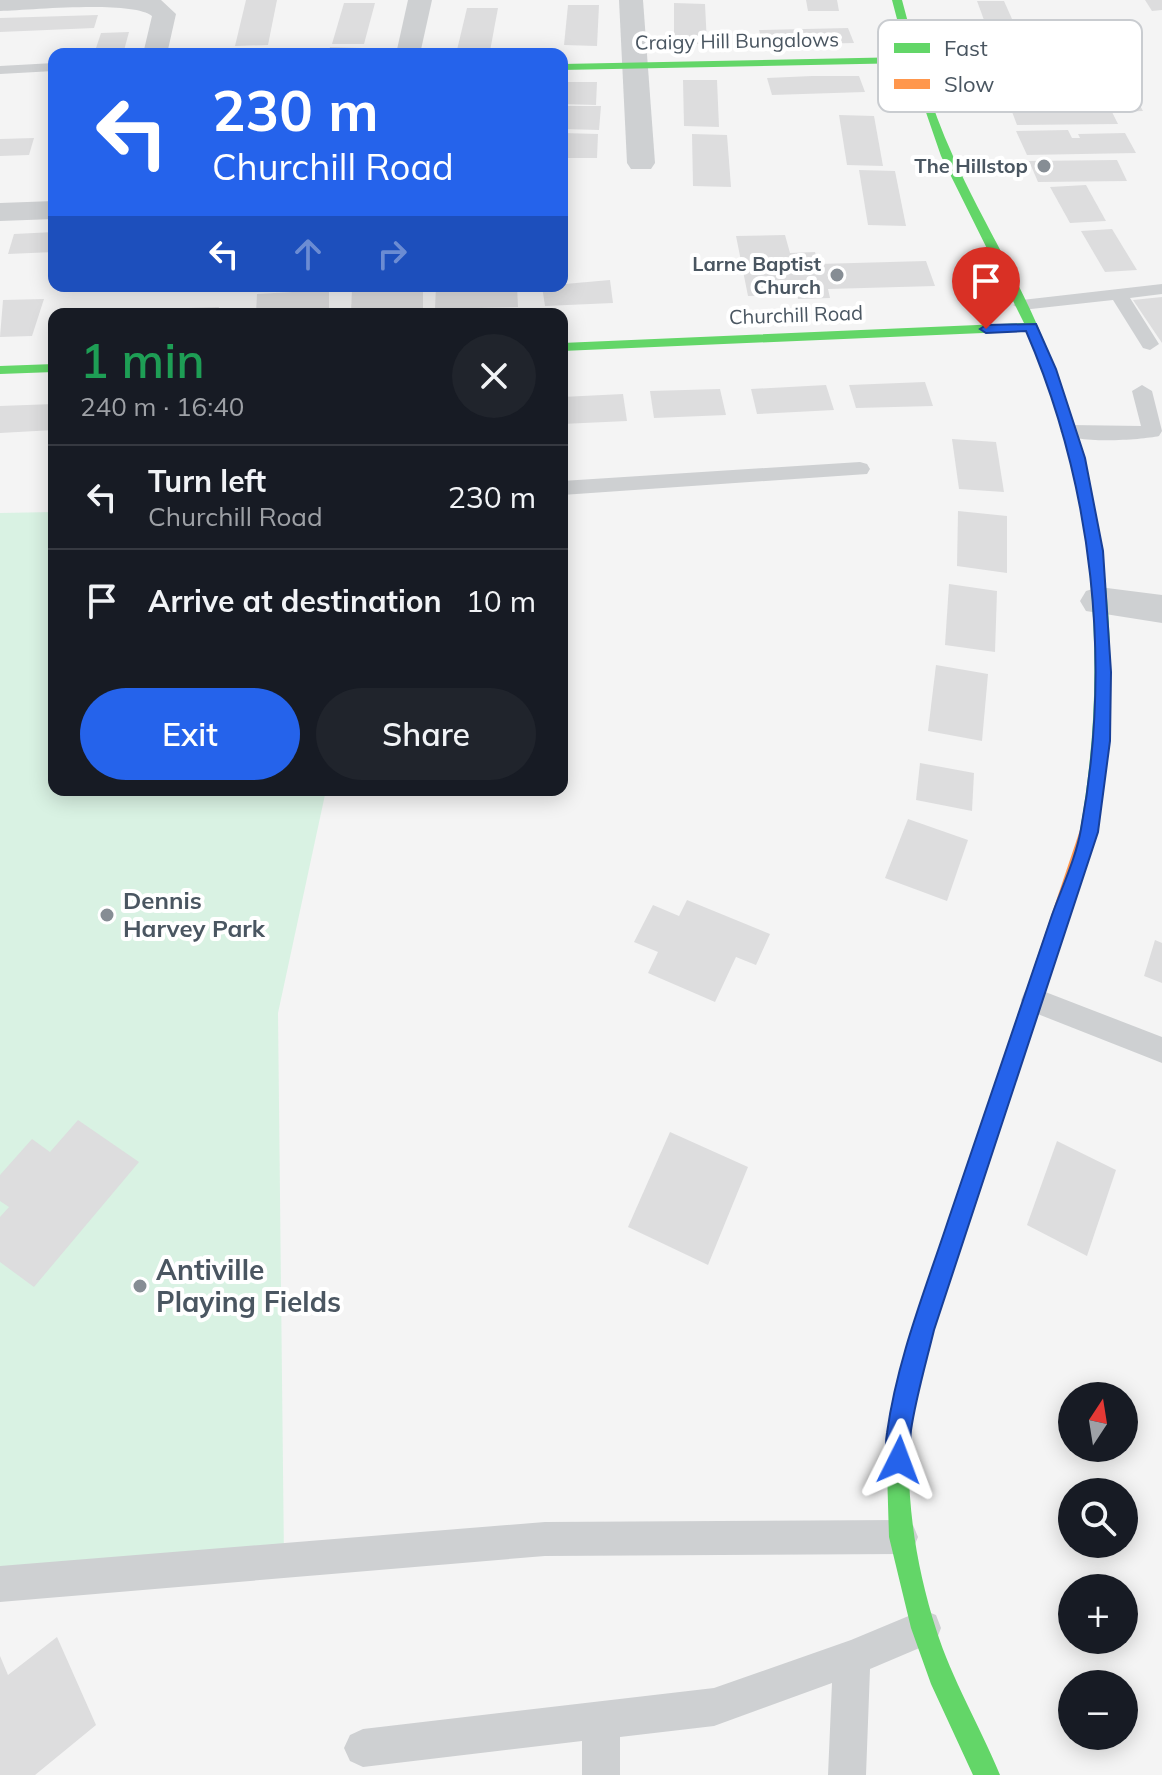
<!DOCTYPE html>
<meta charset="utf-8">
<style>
:root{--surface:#171b24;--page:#20242c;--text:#f1f3f6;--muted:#9ea1a6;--line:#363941;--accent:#2563eb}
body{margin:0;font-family:Mulish,sans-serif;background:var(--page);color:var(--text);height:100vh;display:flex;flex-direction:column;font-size:30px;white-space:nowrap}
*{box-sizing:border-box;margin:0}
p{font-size:26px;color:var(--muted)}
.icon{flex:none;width:44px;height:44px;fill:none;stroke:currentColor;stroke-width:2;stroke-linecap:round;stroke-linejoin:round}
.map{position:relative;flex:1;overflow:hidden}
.sheet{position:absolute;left:48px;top:308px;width:520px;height:488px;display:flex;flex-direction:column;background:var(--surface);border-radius:16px;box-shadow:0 4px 20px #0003}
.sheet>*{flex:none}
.banner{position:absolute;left:48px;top:48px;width:520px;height:244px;border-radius:16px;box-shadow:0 4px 20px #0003;background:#2563eb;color:#fff;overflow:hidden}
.needle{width:52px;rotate:12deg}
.buttons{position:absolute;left:1058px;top:1382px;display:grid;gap:16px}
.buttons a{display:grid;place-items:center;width:80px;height:80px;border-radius:50%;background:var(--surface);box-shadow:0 4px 20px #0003;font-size:40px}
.pin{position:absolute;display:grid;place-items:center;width:68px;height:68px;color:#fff;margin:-82px -34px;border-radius:50% 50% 50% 0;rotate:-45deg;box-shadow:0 0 8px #0007}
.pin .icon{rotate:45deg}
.me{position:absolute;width:88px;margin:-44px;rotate:3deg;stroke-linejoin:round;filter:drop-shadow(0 0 6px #0008)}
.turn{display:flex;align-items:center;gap:28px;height:168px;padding:0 32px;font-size:36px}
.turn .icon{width:104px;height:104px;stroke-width:2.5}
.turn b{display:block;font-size:56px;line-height:68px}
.lanes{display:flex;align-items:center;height:76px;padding:0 32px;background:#0003;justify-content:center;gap:40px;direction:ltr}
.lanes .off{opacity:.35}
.round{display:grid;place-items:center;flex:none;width:84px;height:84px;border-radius:42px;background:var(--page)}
.overview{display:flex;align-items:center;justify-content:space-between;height:136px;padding:0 32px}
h1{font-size:48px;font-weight:600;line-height:60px;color:#1e9e55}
.action{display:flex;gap:16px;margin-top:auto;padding:16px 32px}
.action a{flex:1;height:92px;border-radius:48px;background:var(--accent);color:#fff;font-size:32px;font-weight:600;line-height:92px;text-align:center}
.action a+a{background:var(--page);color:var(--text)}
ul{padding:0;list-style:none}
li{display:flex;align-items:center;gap:24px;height:104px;padding:0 32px;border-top:2px solid var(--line)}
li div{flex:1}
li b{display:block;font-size:30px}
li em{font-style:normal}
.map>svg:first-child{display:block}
.green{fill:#d9f2e3}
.building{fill:#ddddde}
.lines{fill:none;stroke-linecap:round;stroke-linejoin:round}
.lane{fill:#ced0d2;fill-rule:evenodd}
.street{fill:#ced0d2;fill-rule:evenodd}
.fast{fill:#63d668;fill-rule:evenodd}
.slow{fill:#ff974d;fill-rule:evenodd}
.route{fill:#2563eb;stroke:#184099;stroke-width:2}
.poi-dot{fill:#868d94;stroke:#fff;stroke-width:3}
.labels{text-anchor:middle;stroke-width:8;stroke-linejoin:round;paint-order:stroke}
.far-street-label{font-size:20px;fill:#4a5661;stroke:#fff}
.far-poi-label{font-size:20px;font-weight:bold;fill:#4a5661;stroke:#fff;text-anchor:end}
.poi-label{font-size:24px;font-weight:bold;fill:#4a5661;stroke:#fff;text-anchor:start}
.near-poi-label{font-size:28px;font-weight:bold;fill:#4a5661;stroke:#fff;text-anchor:start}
.key{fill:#fff;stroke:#c9ccd0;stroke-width:2}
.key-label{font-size:22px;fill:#4a5661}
</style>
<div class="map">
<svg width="1162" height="1775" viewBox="0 0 1162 1775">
<rect width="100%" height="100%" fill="#f4f4f4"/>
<path class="green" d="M54,512V790H326L278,1013L284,1560L0,1584V513Z"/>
<g class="building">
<path d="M246,0H277L268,45L235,46Z"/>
<path d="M806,0H837L839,11H808Z"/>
<path d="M1145,0H1162V10L1152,11Z"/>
<path d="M977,1H1004L1012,19L984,20Z"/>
<path d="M344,3H375L364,44H332Z"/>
<path d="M674,3L705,4L707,44H674Z"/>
<path d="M568,5H599L597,46L564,45Z"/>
<path d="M467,8H498L490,51L457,50Z"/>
<path d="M98,15L94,28L0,32V18Z"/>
<path d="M848,28L854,43L763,45L759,30Z"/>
<path d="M129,32L123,54H94L101,33Z"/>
<path d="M330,47L363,48L361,54H328Z"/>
<path d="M812,76H859L865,92L772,95L767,78Z"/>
<path d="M683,80H717L719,127L684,126Z"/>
<path d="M563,82H597L596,105L562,104Z"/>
<path d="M1137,100L1143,111L1112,112L1118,124L1017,125L1008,101Z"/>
<path d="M566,106H601L599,130L564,129Z"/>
<path d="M839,115L874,116L883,166L847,165Z"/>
<path d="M1068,130L1072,138H1080L1078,134L1125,133L1136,153L1027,155L1016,131Z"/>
<path d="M563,133L598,134L597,158H562Z"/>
<path d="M692,134L727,135L731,187L693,186Z"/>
<path d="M34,138L29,155L0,156V139Z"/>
<path d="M1117,160L1127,181L1038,182L1029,161Z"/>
<path d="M859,170L895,171L906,226L868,225Z"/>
<path d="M1086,185L1106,221L1070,223L1050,187Z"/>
<path d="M1112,229L1137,270L1105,272L1081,231Z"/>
<path d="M54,232V252L8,254L14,234Z"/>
<path d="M785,235L790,253L815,252L818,264L926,261L935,286L828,289L830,298L798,299L797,295L748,296L736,236Z"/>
<path d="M610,280L613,303L545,306L542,286Z"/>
<path d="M436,286H517L518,307L435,309Z"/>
<path d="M423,287V311L351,313L352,289Z"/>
<path d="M329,290V313L256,314L257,294Z"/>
<path d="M1162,297V343L1133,300Z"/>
<path d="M44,299L32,336L0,337L3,300Z"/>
<path d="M219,307L217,314H95V311Z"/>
<path d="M925,382L933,406L856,408L849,385Z"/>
<path d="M826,385L834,410L757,414L751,389Z"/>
<path d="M720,389L726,415L654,418L650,391Z"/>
<path d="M623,394L627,421L562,424V397Z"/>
<path d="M54,404V430L0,433V406Z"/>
<path d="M952,439L996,442L1004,492L959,489Z"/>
<path d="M958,511L1007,516V573L957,566Z"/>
<path d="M949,584L997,591L995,652L945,645Z"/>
<path d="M936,665L988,674L982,741L928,731Z"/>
<path d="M920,763L974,773L972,811L916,800Z"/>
<path d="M908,819L968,840L947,901L885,878Z"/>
<path d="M687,900L770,934L756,965L736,957L715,1002L648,973L658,952L634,942L653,905L679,916Z"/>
<path d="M1155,940L1162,943V983L1144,976Z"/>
<path d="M78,1120L139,1162L34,1287L0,1262V1217L9,1207L0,1201V1175L32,1139L50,1152Z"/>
<path d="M670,1132L748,1167L708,1265L628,1227Z"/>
<path d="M1057,1141L1116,1170L1087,1256L1027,1225Z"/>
<path d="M57,1637L96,1725L35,1775H0V1656L8,1675Z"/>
</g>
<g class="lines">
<g class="lane">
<path d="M54,63V71L0,74V66Z"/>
<path d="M1162,284V294L1130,298L1159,344L1150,350L1143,348L1113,300L1022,310L1013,305L1022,300Z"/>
<path d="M1142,385L1152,391L1162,431L1159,436C1141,440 1071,445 1060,431L1070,425L1141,426L1132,391Z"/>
<path d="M860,462L867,464L870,469L867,474L562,495V481Z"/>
<path d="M1035,988L1162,1037V1063L1025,1009L1021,1000L1025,991Z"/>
<path d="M901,1520L913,1525L918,1537L913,1549L901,1554L545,1556L0,1602V1566L545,1522Z"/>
<path d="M923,1610L936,1615L941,1628L936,1641L870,1669L866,1775H828L832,1683L714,1726L620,1737V1775H582V1741L363,1767L350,1761L344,1748L350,1735L363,1729L714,1688L851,1640Z"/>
</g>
<g class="street">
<path d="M0,0H161L176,14L167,54H143L152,16C132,0 31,10 0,11Z"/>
<path d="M408,0H432L420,54H396Z"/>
<path d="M619,0H643L655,163L651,169H631L627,163Z"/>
<path d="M54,201V219L0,221V203Z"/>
<path d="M1099,587L1162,595V623L1086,611L1080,601L1086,591Z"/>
</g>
<g class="fast">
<path d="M892,0H902C916,53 930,106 953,156C981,219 1018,277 1044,341C1109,496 1125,665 1098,830L1095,835H1083L1080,830C1110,663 1094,488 1027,331L562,351V343L1024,323L941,156L909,63L562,70V64L907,57Z"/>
<path d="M54,364V372L0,374V366Z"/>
<path d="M964,1196L971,1200L975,1207C952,1276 915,1365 910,1436C905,1499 917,1570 936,1629C952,1680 980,1726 1000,1775H973L931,1684L911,1628L889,1537L886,1437L897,1380L953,1207L957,1200Z"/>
</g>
<path class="slow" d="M1089,823L1095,825L1098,830L975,1207L971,1214L964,1218L957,1214L953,1207L1080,830L1083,825Z"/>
</g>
<path class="route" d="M1036,324L1056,369L1085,458L1103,551L1111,672L1110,741L1098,832L934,1330C926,1363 916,1397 911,1430C909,1444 913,1456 907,1468L899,1472L891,1468C886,1458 885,1445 887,1433C897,1359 926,1288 949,1218C984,1117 1018,1016 1052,915C1062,887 1076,858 1081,829C1112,663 1093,486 1026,331L986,333L980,329L986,325Z"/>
<g class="poi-dot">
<circle cx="1044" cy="166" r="8"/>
<circle cx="837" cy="275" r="8"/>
<circle cx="107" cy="915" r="8"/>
<circle cx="140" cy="1286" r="8"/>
</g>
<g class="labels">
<g class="far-street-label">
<text transform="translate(737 41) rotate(-1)" y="7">Craigy Hill Bungalows</text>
<text transform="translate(796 315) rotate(-2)" y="7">Churchill Road</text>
</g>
<g class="far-poi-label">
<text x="1028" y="173">The Hillstop</text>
<text x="821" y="271">Larne Baptist<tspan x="821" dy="23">Church</tspan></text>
</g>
<g class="poi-label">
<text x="123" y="909">Dennis<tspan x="123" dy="28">Harvey Park</tspan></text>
</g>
<g class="near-poi-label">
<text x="156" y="1280">Antiville<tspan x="156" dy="32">Playing Fields</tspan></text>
</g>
</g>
<rect x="878" y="20" width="264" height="92" rx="12" class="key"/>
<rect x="894" y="43" width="36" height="10" fill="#63d668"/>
<rect x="894" y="79" width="36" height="10" fill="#ff974d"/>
<g class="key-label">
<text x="944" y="56">Fast</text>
<text x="944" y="92">Slow</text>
</g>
</svg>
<div class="buttons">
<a><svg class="needle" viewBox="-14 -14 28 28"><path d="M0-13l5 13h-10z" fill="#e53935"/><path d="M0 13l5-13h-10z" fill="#9ea1a6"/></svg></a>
<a><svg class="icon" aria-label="search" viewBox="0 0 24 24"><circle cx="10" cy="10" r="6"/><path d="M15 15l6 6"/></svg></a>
<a>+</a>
<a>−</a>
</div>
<div class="pin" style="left:986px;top:329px;background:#d93025"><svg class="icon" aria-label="arrive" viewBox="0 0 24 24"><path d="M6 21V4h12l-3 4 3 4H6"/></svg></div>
<svg class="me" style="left:899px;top:1460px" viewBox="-20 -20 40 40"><path d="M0-17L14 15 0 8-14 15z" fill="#2563eb" stroke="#fff" stroke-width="4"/></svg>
<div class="banner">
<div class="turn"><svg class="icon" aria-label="left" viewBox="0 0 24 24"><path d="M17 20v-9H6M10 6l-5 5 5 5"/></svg><div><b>230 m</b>Churchill Road</div></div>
<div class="lanes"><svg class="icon" aria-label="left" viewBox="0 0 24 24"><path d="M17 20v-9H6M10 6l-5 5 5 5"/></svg><svg class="icon off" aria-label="ahead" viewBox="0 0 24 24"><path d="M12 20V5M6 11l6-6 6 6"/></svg><svg class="icon off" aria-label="right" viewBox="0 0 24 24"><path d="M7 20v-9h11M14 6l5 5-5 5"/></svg></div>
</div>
<section class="sheet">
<div class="overview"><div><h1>1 min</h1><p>240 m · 16:40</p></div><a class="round"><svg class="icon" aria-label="close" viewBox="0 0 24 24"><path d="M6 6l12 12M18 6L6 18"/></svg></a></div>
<ul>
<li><svg class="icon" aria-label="left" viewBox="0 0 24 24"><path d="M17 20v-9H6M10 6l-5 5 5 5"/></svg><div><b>Turn left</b><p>Churchill Road</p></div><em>230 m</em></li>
<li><svg class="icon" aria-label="arrive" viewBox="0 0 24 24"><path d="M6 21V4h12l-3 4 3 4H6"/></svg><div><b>Arrive at destination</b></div><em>10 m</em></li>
</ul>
<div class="action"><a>Exit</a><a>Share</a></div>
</section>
</div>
